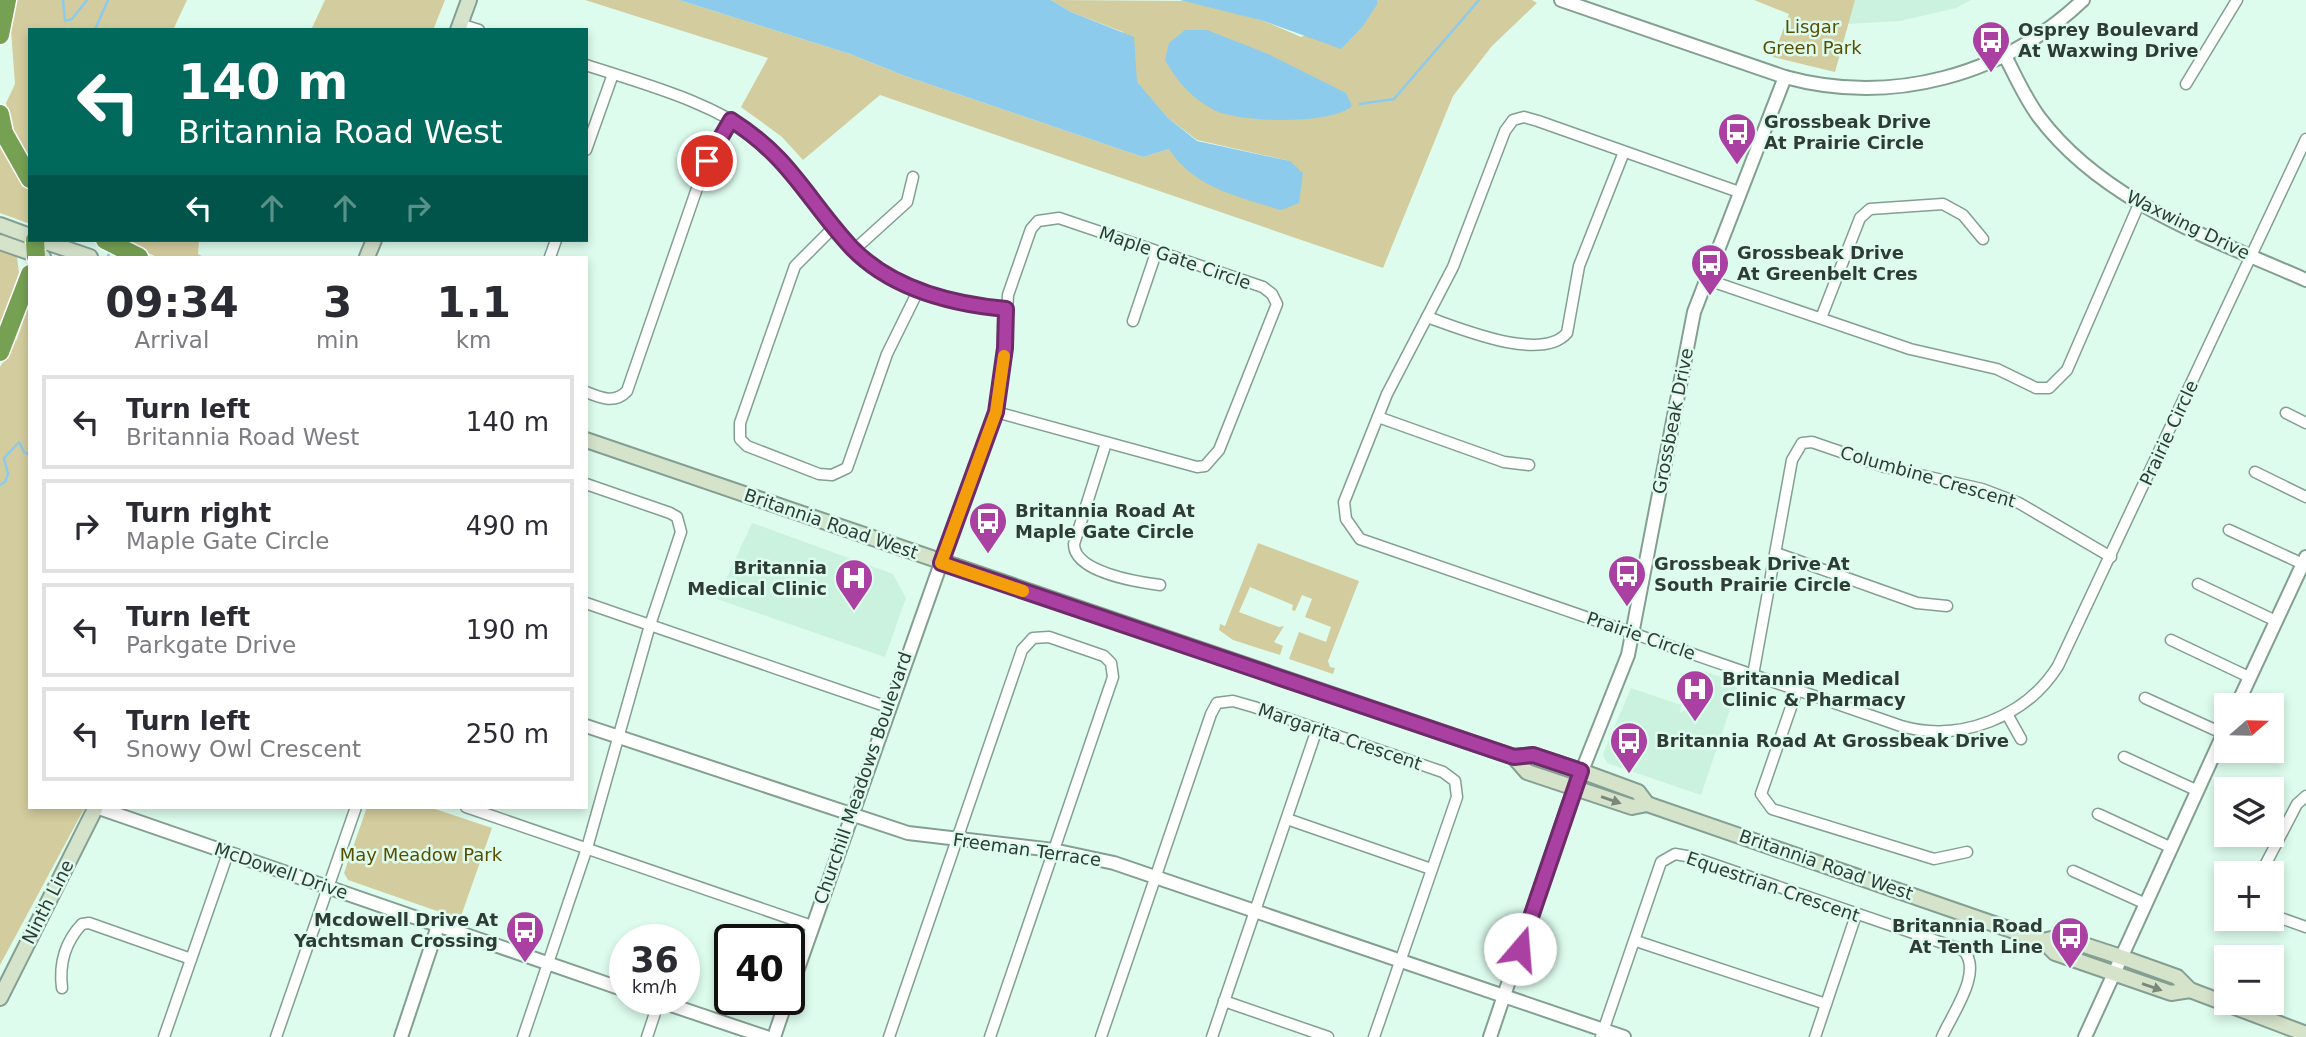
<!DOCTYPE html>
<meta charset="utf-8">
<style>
:root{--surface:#fff;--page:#f7f7f7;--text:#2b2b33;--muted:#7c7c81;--line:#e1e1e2}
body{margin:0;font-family:"DejaVu Sans",sans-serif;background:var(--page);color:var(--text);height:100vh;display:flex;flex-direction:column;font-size:26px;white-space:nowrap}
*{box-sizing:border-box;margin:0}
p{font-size:23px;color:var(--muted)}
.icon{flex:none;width:38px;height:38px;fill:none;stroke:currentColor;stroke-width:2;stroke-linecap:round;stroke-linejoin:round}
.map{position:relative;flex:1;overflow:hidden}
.drawer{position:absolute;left:28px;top:256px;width:560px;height:553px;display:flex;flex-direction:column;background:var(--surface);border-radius:0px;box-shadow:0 4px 10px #0003}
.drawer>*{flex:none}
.top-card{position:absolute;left:28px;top:28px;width:560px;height:214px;border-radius:0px;box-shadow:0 4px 10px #0003;background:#00695c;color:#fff;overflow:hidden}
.needle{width:46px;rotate:70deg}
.tools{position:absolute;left:2214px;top:693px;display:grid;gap:14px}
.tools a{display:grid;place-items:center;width:70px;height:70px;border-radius:0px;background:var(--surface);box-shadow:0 4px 10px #0003;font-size:35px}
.speed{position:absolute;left:609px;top:924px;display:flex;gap:14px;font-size:35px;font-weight:700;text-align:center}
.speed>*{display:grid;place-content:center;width:91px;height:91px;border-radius:50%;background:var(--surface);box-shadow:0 4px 10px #0003;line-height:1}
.speed small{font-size:18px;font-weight:400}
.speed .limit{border:4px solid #111;border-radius:10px;background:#fff;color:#111}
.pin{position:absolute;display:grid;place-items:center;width:60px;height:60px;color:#fff;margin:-30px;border:4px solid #fff;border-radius:50%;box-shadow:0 2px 7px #0007}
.me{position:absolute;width:77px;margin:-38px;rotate:18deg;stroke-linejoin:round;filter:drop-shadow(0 0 5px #0008)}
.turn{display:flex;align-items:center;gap:24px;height:147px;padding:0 35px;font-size:32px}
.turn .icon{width:91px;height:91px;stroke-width:2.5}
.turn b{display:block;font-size:49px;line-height:60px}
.lanes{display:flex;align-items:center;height:66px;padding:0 35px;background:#0003;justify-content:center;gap:35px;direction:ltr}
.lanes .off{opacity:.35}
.eta{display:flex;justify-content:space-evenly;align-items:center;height:119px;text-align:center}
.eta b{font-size:42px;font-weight:800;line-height:49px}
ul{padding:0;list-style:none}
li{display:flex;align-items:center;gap:21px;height:94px;margin:0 14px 10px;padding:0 21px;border:4px solid var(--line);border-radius:0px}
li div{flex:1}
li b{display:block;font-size:26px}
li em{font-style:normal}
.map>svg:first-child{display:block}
.built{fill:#caf2df}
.green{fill:#d3cc9e}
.water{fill:#8ccbeb}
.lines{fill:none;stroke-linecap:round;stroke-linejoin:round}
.stream{stroke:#8ccbeb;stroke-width:2.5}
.minor-casing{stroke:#839f92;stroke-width:13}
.tertiary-casing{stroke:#839f92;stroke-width:16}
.secondary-casing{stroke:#839f92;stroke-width:18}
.motorway-casing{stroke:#fff;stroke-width:21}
.minor{stroke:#fff;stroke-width:10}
.tertiary{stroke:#fff;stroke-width:12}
.secondary{stroke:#d6e3cb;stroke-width:14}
.motorway{stroke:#76a153;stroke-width:18}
.oneway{fill:#7a8779}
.route-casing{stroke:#6e2a69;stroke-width:18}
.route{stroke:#aa40a2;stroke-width:12}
.slow{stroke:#f59e0b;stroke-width:12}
.labels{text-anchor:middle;stroke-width:5;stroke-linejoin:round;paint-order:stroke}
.park-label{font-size:18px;fill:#594d01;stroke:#ddfcee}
.poi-label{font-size:18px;font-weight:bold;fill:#2f3b36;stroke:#ddfcee;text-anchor:start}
.street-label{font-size:18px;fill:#2f3b36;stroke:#ddfcee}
</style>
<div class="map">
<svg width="2306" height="1037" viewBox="0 0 2306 1037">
<rect width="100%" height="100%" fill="#ddfcee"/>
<g class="built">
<path d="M1855,0H1971L1956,8L1900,21L1847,24Z"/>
<path d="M752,523L893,574L906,598L885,657L717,599Z"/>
<path d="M1703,671L1739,683L1701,795L1607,763L1603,754L1631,688L1681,705L1680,713L1691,707Z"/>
</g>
<g class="green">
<path d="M14,0H187L173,30H30V164L18,143L6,103L15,84L10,16Z"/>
<path d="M325,0H445L433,30H311Z"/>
<path d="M585,0H679L850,54L905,76L1143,157L1169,149L1290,161L1197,140L1168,118L1136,82L1123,32L1071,12L1051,0L1191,1L1264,21L1301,37L1378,3L1377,0H1532L1537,3L1492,46L1453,96L1383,268L880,95L803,160L782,137L741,107L768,58Z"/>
<path d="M1754,0H1855L1835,72L1773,57L1789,14Z"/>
<path d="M0,136L21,178L30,188V224L0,213Z"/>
<path d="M120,240H199L198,254L204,257H157Z"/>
<path d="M0,251L17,257L19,273L0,327Z"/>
<path d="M30,302V807H85L0,965V367L17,339Z"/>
<path d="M1258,543L1359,581L1328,661L1330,667L1335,668L1333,674L1289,659L1299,632L1326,642L1331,627L1305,617L1312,599L1302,595L1295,611L1292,610L1293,605L1250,587L1239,612L1279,627L1284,626L1274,642L1283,646L1280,655L1233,640L1219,630L1220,624L1225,626Z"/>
<path d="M367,807H429L492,828L460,919L348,880L344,873Z"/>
</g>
<g class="water">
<path d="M679,0H1051L1071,12L1134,37L1137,82L1168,118L1197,141L1290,161L1303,173L1299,203L1281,210C1239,197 1194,188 1169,149L1143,157L905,76L850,54Z"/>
<path d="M1180,0H1377L1378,3L1363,26L1341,49L1264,21Z"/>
<path d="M1185,30H1207L1268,54L1346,93L1352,106C1331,125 1240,123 1214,110C1191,98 1177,81 1165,60L1169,43Z"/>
</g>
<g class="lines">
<g class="stream">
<path d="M63,0L65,21L72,19L87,0"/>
<path d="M95,30L108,0"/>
<path d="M1360,104L1394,99L1479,0"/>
<path d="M108,257L110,249"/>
<path d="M0,485L5,482L8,474L4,458L19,442L24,452L30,455"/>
</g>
<defs>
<g id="minor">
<path d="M460,24L479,30"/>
<path d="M586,65C647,85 710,101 762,140C792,164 810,197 833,226C876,281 939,304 1006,309"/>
<path d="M2186,84L2237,0"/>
<path d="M586,150L613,74"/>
<path d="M1739,192L1538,121L1524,117L1513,120L1505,131L1453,267L1387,394L1344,502L1346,519L1360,539L1901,726C1960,743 2026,717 2058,666L2306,139"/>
<path d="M834,227L795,266L740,423V439L747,446L819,474L832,475L847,468L887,354L918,291"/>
<path d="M854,250L907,202L913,177"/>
<path d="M550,257L556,240"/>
<path d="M1705,279L1910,349L1997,369L2036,388H2049L2067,370L2139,204"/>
<path d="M1427,317C1459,328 1541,363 1567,333L1579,266L1624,152"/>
<path d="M1821,318L1860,218L1870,209L1943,204L1963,215L1983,239"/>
<path d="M1133,321L1156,253"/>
<path d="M586,392C601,398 615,404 627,391L703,171L731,120"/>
<path d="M2286,413L2306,423"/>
<path d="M1378,417L1504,462L1529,465"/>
<path d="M1106,443L1074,544C1074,572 1137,582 1160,585"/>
<path d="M2255,472L2306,497"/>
<path d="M2229,530L2303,564"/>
<path d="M1776,553L1917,603L1947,606"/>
<path d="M941,563L996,412L1005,348L1008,295L1031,229L1038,221L1059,218L1263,287L1272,294L1277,304L1219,450L1205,466L1197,467L996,412"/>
<path d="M2198,584L2276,621"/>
<path d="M586,603L888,707"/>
<path d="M2171,640L2249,677"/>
<path d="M1753,675L1792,460L1802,443L1812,442L1885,467L1982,489L2019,503L2111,557"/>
<path d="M1797,690L1761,794L1772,809L1934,859L1967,852"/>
<path d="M2145,698L2224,734"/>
<path d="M2007,714L2021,739"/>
<path d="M2124,757L2198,791"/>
<path d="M466,807L812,926"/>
<path d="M2098,814L2172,848"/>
<path d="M1287,819L1431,869"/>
<path d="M2073,871L2146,904"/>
<path d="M2261,873L2297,804L2306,796"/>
<path d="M2272,915L2306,927"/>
<path d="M1636,941L1826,1004"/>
<path d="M62,988C59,964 65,942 82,924L89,923L191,959"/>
<path d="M1224,1001L1328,1037"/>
<path d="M164,1037L228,853"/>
<path d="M276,1037L356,807"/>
<path d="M523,1037L587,848L650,625L681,532L677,517L670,513L586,484"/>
<path d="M647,1037L659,1001"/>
<path d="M889,1037L1022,650L1033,638L1049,637L1104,656L1111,663L1113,677L990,1037"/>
<path d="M1101,1037L1211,714L1217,703L1233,701L1254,707L1443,772L1455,781L1457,797L1374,1037"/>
<path d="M1212,1037L1317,729"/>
<path d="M1601,1037L1661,862L1675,854L1692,857L1963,950C1984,971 1952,1014 1942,1037"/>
<path d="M1815,1037L1856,915"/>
</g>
<g id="tertiary">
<path d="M1561,0L1785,77C1891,106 2003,76 2083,0"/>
<path d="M2005,56C2016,77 2025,98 2039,117C2104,203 2211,238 2306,280"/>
<path d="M2237,705L2306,557"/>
<path d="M586,726L908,833L1053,850L1114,863L1624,1037"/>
<path d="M96,807L625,990"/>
<path d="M789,994L941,563"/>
<path d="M653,999L766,1037"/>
<path d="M401,1037L438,926"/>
<path d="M774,1037L787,999"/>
<path d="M1490,1037L1568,806L1628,655L1694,312L1785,77"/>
<path d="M2085,1037L2226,728"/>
</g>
<g id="secondary">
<path d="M458,30L469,0"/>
<path d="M0,225L30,236"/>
<path d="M40,240L90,257"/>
<path d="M0,242L43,257"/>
<path d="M367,257L374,240"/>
<path d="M586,440L1514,757L1533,755L1581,771L1638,792L1647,804"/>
<path d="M1514,757L1527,772L1632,807L1647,804L2043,941L2055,953L2171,993L2190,990"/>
<path d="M2043,941L2060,937L2121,957L2177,977L2190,990L2306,1034"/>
<path d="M0,998L96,807"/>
</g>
<g id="motorway">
<path d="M0,35L7,0"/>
<path d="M0,114L4,133L30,179"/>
<path d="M35,240L36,257"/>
<path d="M105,240L139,257"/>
<path d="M0,352L30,274"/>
</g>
</defs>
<use href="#minor" class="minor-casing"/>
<use href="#tertiary" class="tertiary-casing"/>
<use href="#secondary" class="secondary-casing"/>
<use href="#motorway" class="motorway-casing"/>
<use href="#minor" class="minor"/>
<use href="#tertiary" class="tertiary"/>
<use href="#secondary" class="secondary"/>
<use href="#motorway" class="motorway"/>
</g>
<defs><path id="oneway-solid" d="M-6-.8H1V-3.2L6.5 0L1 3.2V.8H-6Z" transform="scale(1.75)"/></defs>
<g class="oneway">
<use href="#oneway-solid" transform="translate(1611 800) rotate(19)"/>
<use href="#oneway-solid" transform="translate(2152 987) rotate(19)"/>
</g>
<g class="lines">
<defs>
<path id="route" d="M707,161L731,120C791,158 806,198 851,247C891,289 951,304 1006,309L1005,348L996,412L941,563L1514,757L1533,755L1581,771L1520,949"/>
</defs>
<use href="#route" class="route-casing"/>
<use href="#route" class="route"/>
<path class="slow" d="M1004,356L996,412L941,563L1023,591"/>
</g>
<defs>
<symbol id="bus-pin" viewBox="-11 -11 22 30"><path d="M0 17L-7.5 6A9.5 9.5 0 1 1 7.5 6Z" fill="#aa40a2" stroke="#ddfcee"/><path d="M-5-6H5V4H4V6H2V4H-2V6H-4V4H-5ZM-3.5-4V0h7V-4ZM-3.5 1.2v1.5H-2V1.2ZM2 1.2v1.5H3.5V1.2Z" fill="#fff"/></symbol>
<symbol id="hospital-pin" viewBox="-11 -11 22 30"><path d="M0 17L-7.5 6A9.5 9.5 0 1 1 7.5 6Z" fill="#aa40a2" stroke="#ddfcee"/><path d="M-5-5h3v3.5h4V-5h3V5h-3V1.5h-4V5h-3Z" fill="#fff"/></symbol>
</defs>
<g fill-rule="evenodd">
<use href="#bus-pin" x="1969" y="18" width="44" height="60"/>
<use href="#bus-pin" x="1715" y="110" width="44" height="60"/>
<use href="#bus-pin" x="1688" y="241" width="44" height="60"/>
<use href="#bus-pin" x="966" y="499" width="44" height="60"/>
<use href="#bus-pin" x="1605" y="552" width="44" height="60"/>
<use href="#hospital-pin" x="832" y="556" width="44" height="60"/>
<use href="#hospital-pin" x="1673" y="667" width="44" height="60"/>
<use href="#bus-pin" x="1607" y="719" width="44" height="60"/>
<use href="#bus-pin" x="503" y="908" width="44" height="60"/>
<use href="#bus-pin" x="2048" y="914" width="44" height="60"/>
</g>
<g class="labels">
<g class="park-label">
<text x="1812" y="33">Lisgar<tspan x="1812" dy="21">Green Park</tspan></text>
<text x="421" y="861">May Meadow Park</text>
</g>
<g class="poi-label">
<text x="2018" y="36">Osprey Boulevard<tspan x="2018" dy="21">At Waxwing Drive</tspan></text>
<text x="1764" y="128">Grossbeak Drive<tspan x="1764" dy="21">At Prairie Circle</tspan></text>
<text x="1737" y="259">Grossbeak Drive<tspan x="1737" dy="21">At Greenbelt Cres</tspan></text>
<text x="1015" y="517">Britannia Road At<tspan x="1015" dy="21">Maple Gate Circle</tspan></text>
<text x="1654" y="570">Grossbeak Drive At<tspan x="1654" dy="21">South Prairie Circle</tspan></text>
<text x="827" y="574" text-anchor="end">Britannia<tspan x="827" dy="21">Medical Clinic</tspan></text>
<text x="1722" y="685">Britannia Medical<tspan x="1722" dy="21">Clinic &amp; Pharmacy</tspan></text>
<text x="1656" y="747">Britannia Road At Grossbeak Drive</text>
<text x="498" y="926" text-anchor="end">Mcdowell Drive At<tspan x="498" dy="21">Yachtsman Crossing</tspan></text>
<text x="2043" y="932" text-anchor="end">Britannia Road<tspan x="2043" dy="21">At Tenth Line</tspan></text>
</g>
<g class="street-label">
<text transform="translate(2188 225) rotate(26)" y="6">Waxwing Drive</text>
<text transform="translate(1175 258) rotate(19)" y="6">Maple Gate Circle</text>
<text transform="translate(1673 421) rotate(-79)" y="6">Grossbeak Drive</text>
<text transform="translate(2169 433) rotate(-65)" y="6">Prairie Circle</text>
<text transform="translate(1928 477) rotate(16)" y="6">Columbine Crescent</text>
<text transform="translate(831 524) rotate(19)" y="6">Britannia Road West</text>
<text transform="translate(1641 636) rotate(19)" y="6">Prairie Circle</text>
<text transform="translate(1340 737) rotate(19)" y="6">Margarita Crescent</text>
<text transform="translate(863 778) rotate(-71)" y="6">Churchill Meadows Boulevard</text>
<text transform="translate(1027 850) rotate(8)" y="6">Freeman Terrace</text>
<text transform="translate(1826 865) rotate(19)" y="6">Britannia Road West</text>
<text transform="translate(281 871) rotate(19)" y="6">McDowell Drive</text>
<text transform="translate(1773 887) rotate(19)" y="6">Equestrian Crescent</text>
<text transform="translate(48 902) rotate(-63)" y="6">Ninth Line</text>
</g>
</g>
</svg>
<div class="tools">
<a><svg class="needle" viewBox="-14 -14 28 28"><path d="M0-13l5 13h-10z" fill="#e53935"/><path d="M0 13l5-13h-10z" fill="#7c7c81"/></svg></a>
<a><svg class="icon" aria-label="layers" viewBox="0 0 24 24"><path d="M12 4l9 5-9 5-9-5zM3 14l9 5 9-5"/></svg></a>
<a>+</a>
<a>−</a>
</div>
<div class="speed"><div>36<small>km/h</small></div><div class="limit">40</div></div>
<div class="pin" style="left:707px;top:161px;background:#d93025"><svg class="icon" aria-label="arrive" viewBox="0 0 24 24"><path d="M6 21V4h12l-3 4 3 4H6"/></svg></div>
<svg class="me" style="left:1520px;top:949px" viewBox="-20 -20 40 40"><circle r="19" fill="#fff"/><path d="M0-13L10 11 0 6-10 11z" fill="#aa40a2"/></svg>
<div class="top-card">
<div class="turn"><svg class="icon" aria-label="left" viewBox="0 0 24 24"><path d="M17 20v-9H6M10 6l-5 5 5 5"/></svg><div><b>140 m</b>Britannia Road West</div></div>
<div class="lanes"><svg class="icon" aria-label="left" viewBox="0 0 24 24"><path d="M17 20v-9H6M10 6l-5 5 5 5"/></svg><svg class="icon off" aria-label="ahead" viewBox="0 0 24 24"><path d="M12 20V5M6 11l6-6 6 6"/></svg><svg class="icon off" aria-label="ahead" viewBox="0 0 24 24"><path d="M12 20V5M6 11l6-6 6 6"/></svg><svg class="icon off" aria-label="right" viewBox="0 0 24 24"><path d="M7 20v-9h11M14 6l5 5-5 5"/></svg></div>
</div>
<section class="drawer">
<div class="eta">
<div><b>09:34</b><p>Arrival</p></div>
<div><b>3</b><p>min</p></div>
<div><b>1.1</b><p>km</p></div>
</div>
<ul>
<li><svg class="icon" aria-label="left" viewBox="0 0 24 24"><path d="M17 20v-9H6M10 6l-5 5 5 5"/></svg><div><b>Turn left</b><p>Britannia Road West</p></div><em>140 m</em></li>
<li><svg class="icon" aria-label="right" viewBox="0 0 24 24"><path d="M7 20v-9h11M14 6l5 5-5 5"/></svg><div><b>Turn right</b><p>Maple Gate Circle</p></div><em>490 m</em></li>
<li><svg class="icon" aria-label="left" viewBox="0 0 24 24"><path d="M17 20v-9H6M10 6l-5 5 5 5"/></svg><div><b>Turn left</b><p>Parkgate Drive</p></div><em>190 m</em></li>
<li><svg class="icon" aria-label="left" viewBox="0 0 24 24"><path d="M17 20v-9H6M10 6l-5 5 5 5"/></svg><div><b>Turn left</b><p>Snowy Owl Crescent</p></div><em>250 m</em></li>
</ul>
</section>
</div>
